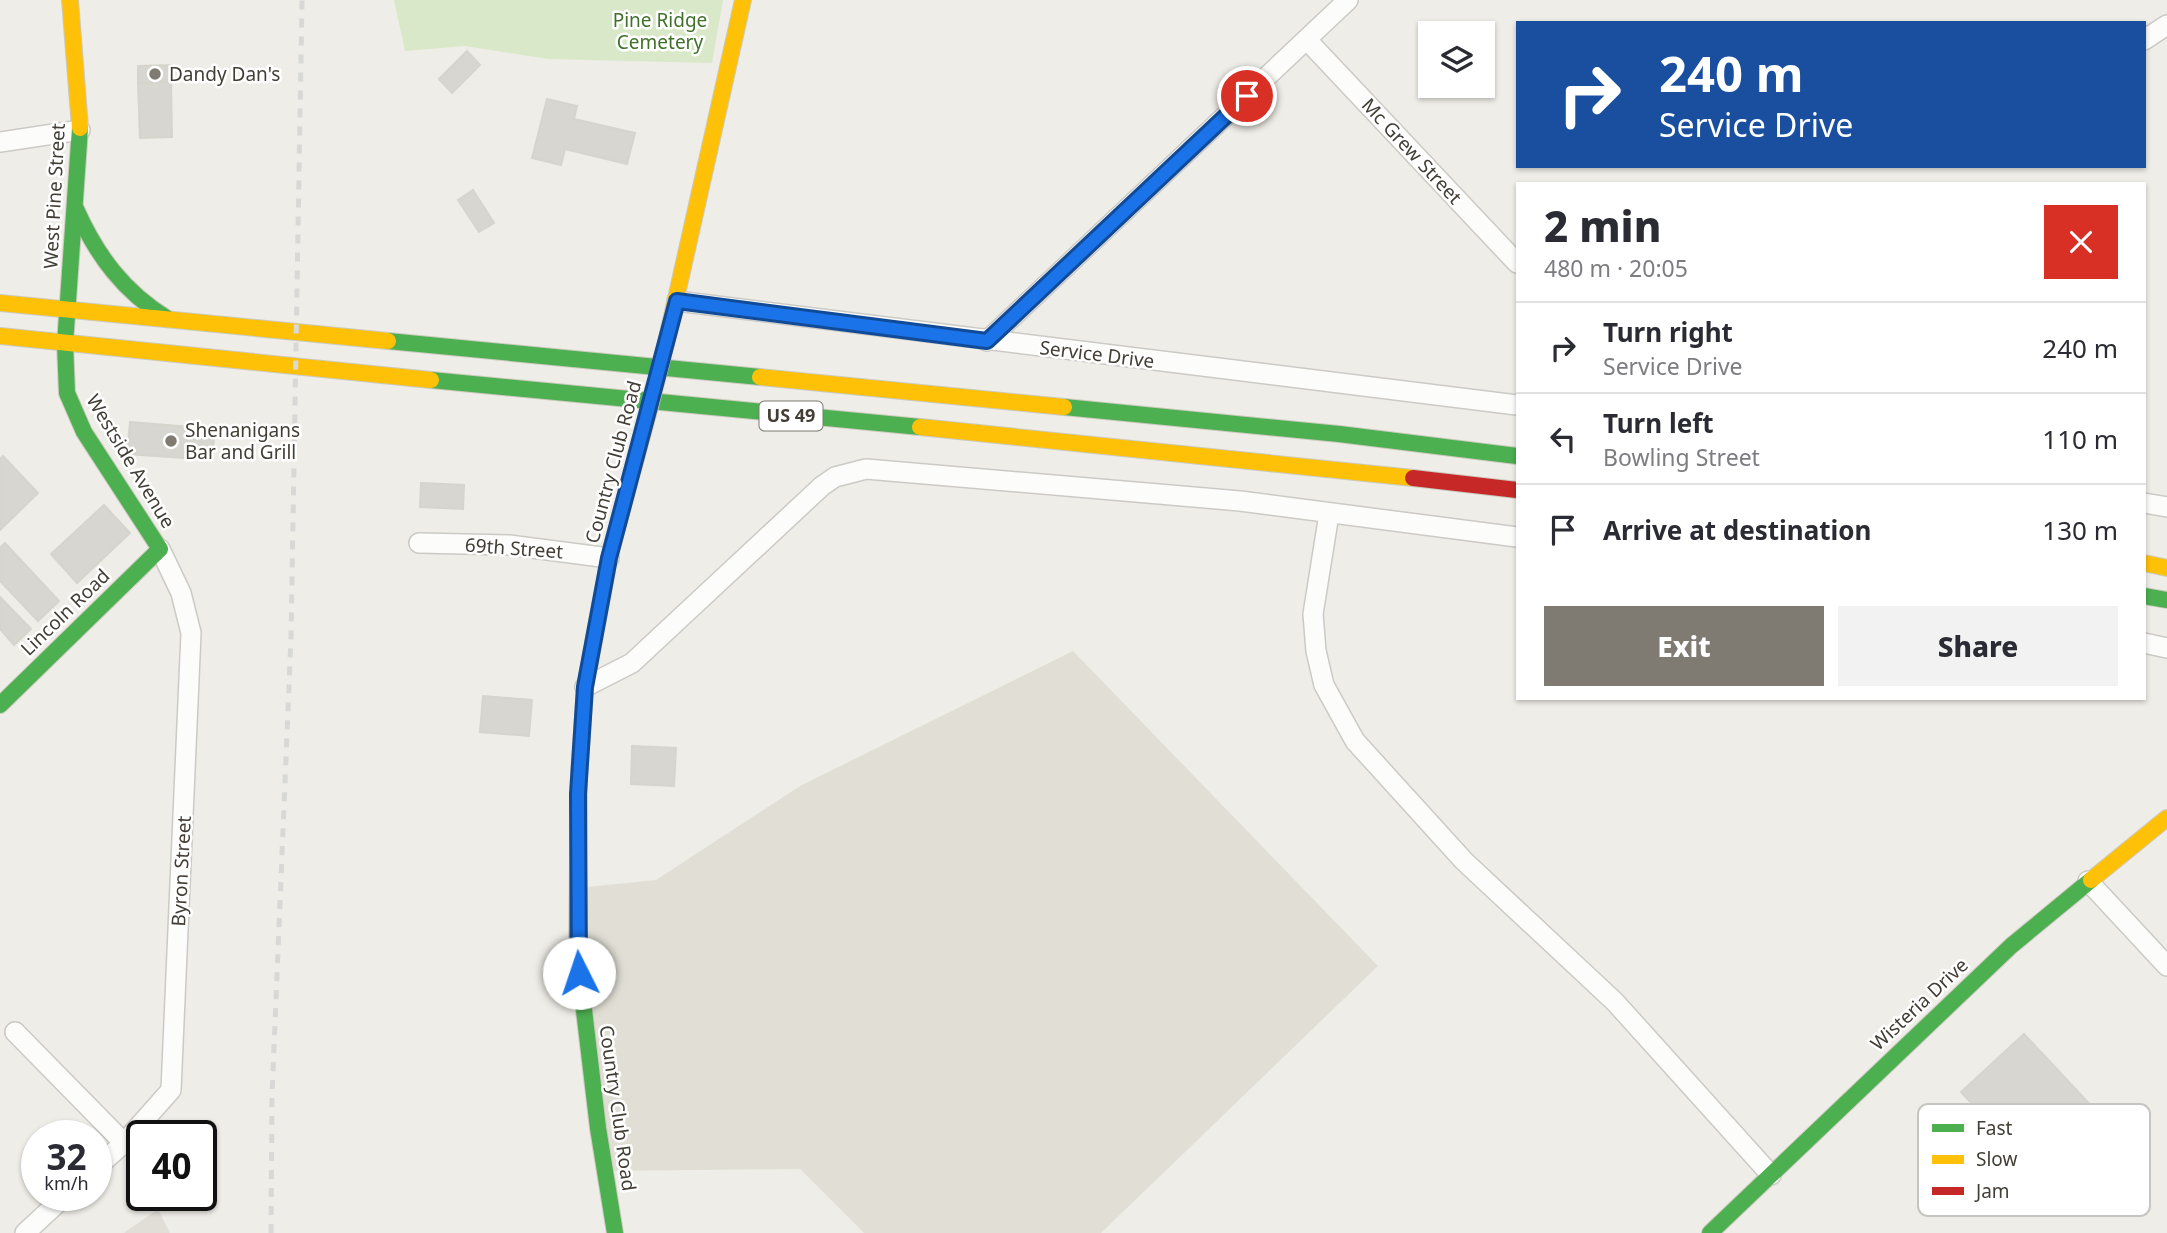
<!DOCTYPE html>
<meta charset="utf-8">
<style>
:root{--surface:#fff;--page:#f2f2f3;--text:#2b2b33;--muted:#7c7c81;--line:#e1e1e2;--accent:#7f7b73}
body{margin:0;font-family:"Noto Sans",sans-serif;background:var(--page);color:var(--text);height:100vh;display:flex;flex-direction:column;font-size:26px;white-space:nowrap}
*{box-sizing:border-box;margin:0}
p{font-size:23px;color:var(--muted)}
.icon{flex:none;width:38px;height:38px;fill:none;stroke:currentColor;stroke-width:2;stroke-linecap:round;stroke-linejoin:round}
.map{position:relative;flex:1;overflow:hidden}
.details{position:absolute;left:1516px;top:182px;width:630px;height:518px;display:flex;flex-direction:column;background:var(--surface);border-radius:0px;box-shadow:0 2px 5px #0004}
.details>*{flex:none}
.hud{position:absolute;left:1516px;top:21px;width:630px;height:147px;border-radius:0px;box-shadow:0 2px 5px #0004;background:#1a4fa0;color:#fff;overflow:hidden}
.fabs{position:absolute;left:1418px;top:21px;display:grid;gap:14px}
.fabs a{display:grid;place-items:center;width:77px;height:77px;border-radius:0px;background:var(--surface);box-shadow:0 2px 5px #0004;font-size:35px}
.speed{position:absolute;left:21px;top:1120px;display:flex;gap:14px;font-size:35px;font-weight:700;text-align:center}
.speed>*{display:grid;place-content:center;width:91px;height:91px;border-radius:50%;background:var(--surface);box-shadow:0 2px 5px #0004;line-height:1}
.speed small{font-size:18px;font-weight:400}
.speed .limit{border:4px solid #111;border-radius:10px;background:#fff;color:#111}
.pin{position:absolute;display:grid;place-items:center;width:60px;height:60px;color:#fff;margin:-30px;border:4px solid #fff;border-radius:50%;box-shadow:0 2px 7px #0007}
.me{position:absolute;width:77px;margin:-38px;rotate:356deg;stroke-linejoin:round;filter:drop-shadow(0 0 5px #0008)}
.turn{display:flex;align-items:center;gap:24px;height:147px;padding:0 28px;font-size:32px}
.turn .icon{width:91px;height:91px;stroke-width:2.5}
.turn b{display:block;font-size:49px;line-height:60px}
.round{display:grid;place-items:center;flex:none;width:74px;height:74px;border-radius:0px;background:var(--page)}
.head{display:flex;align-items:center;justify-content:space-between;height:119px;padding:0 28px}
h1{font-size:42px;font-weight:800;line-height:52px}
.primary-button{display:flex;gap:14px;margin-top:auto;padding:14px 28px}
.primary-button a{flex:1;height:80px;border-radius:0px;background:var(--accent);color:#fff;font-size:28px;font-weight:800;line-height:80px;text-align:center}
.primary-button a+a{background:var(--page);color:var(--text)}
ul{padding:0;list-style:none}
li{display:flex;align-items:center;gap:21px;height:91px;padding:0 28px;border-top:2px solid var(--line)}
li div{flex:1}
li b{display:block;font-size:26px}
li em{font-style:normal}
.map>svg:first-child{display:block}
.residential{fill:#e1dfd5}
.industrial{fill:#e1ded8}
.green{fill:#d9e8c8}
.building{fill:#d7d6d0;stroke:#d6d4cd;stroke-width:2}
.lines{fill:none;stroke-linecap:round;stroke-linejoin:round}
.street-casing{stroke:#cccac5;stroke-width:22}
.fast-casing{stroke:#cccabf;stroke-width:18}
.slow-casing{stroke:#cccabf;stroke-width:18}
.jam-casing{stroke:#cccabf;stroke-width:18}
.street{stroke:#fcfcfb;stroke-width:19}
.fast{stroke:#4caf50;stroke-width:16}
.slow{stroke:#ffc107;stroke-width:16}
.jam{stroke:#c62828;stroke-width:16}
.rail{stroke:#d8d8d7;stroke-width:5;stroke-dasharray:9 9;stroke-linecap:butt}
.slow-bridge-casing{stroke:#cccabf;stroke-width:18;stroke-linecap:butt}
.slow-bridge{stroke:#ffc107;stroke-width:16}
.route-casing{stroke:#114b97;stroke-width:18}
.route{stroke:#1a73e8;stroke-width:12}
.poi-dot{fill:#7f7b73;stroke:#fff;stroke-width:2.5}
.labels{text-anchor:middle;stroke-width:5;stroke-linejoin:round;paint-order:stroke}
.shield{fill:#fff;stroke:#7b7872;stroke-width:2}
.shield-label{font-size:18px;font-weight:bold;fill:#433e35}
.park-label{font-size:19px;fill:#40702c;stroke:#fff}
.poi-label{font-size:19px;fill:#433e35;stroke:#fff;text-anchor:start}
.street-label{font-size:19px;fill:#433e35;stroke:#fff}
.key{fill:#fff;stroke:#c7c5c2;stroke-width:2}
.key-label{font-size:19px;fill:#433e35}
</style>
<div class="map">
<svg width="2167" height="1233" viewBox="0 0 2167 1233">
<rect width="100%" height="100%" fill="#eeede7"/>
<path class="residential" d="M1073,651L1378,966L1101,1233H864L800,1169L605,1171L577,888L656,880L800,786Z"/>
<path class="industrial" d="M158,1209L170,1233H124Z"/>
<path class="green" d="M394,0H723L712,63L548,59L465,46L405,51Z"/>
<g class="building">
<path d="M467,51L480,65L452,93L439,79Z"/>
<path d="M171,65V82L138,83V66Z"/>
<path d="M171,82L172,137L140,138L138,83Z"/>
<path d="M547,99L577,106L574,119L635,133L627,164L565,149L561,165L532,158Z"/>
<path d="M473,190L494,223L479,232L458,200Z"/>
<path d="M130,422L215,429L212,460L127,454Z"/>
<path d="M3,456L38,493L0,530V459Z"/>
<path d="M421,483L464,485L463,509L420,507Z"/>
<path d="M104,505L130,533L77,583L51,554Z"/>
<path d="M5,543L59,601L38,621L0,581V548Z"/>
<path d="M0,597L31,629L14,645L0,629Z"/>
<path d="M483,696L532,700L529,736L480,732Z"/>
<path d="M632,746L676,748L674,786L631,784Z"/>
<path d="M2024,1034L2112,1128L2049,1187L1961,1092Z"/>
</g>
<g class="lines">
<defs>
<g id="street">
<path d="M1307,40L1517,263"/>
<path d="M2144,40L2167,25"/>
<path d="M0,142L80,130"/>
<path d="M677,301L1517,405"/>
<path d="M987,341L1348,0"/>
<path d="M2144,503L2167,507"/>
<path d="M1329,514L1313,614L1316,651L1324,685L1355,741L1464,861L1615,1002L1771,1175"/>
<path d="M419,543L509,545L609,558"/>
<path d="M2144,643L2167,648"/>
<path d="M585,687L632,663L822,486L835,477L866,469L1240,501L1517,537"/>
<path d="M2088,881L2167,966"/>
<path d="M15,1032L124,1143"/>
<path d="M96,1168L124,1143L171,1090L191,633L181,593L160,549"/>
<path d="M25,1233L66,1195"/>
</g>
<g id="fast">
<path d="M76,209C97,256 124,292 168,319"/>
<path d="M388,341L760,377"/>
<path d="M431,380L920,427"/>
<path d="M1064,407L1339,434L1517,456"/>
<path d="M610,553L585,687L579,775L577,951L598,1128L615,1233"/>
<path d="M2144,596L2167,600"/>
<path d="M0,705L160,549L84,432L67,393L65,344L80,128"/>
<path d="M1710,1233L2011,946L2091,880"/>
</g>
<g id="slow">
<path d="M70,0L80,128"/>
<path d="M0,303L388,341"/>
<path d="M0,336L431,380"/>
<path d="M666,343L743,0"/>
<path d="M760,377L1064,407"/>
<path d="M920,427L1413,478"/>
<path d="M610,553L648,414"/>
<path d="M2144,563L2167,568"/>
<path d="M2091,880L2167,818"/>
</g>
<path id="jam" d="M1413,478L1517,490"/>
</defs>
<use href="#street" class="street-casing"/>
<use href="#fast" class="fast-casing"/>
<use href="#slow" class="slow-casing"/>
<use href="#jam" class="jam-casing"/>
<use href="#street" class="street"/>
<use href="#fast" class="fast"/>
<use href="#slow" class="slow"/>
<use href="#jam" class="jam"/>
<path class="rail" d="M271,1233L272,1096L291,637L302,0"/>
<defs>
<path id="slow-bridge" d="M648,414L666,343"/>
</defs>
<use href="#slow-bridge" class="slow-bridge-casing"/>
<use href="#slow-bridge" class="slow-bridge"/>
</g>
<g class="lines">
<defs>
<path id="route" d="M579,973L578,794L585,687L609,558L677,301L987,341L1247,96"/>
</defs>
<use href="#route" class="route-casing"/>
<use href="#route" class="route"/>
</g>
<g class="poi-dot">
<circle cx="155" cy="74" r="7"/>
<circle cx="171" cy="441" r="7"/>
</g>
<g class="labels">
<rect class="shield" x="759.5" y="401.5" width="63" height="29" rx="5"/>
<g class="shield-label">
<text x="791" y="422">US 49</text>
</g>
<g class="park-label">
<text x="660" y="27">Pine Ridge<tspan x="660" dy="22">Cemetery</tspan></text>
</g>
<g class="poi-label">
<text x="169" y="81">Dandy Dan's</text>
<text x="185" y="437">Shenanigans<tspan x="185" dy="22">Bar and Grill</tspan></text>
</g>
<g class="street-label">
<text transform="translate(1412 151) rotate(47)" y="7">Mc Grew Street</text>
<text transform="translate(54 196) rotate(-87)" y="7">West Pine Street</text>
<text transform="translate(1097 354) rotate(7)" y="7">Service Drive</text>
<text transform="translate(131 461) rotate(59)" y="7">Westside Avenue</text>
<text transform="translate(613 462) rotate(-75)" y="7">Country Club Road</text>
<text transform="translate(514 548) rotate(4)" y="7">69th Street</text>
<text transform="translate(65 612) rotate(-44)" y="7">Lincoln Road</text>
<text transform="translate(181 871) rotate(-87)" y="7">Byron Street</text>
<text transform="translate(1919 1004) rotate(-43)" y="7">Wisteria Drive</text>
<text transform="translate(618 1108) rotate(82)" y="7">Country Club Road</text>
</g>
</g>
<rect x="1918" y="1104" width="232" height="112" rx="10" class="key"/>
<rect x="1932" y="1124" width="32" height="8" fill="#4caf50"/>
<rect x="1932" y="1155" width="32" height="9" fill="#ffc107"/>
<rect x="1932" y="1187" width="32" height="8" fill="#c62828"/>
<g class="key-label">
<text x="1976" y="1135">Fast</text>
<text x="1976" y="1166">Slow</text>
<text x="1976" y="1198">Jam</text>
</g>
</svg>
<div class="fabs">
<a><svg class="icon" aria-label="layers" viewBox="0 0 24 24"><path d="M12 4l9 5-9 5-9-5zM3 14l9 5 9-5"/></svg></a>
</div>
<div class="speed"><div>32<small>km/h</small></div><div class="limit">40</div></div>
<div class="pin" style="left:1247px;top:96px;background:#d93025"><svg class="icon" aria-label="arrive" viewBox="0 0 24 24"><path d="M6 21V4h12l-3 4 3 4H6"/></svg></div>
<svg class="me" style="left:579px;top:973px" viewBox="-20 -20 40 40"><circle r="19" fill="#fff"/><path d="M0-13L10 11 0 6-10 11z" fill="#1a73e8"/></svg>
<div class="hud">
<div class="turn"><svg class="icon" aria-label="right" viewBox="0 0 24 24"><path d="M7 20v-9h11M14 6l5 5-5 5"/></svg><div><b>240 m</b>Service Drive</div></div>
</div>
<section class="details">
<div class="head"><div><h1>2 min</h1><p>480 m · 20:05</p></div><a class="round" style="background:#d93025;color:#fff"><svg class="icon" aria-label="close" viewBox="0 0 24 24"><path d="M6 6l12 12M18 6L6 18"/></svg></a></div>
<ul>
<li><svg class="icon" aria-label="right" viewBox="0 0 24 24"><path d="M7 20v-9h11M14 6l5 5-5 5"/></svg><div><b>Turn right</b><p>Service Drive</p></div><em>240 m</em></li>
<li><svg class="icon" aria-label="left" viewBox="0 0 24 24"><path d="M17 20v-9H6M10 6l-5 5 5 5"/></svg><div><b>Turn left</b><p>Bowling Street</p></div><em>110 m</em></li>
<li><svg class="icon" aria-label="arrive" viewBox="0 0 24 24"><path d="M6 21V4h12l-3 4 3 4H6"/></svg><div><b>Arrive at destination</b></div><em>130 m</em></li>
</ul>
<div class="primary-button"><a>Exit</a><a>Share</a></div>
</section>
</div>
